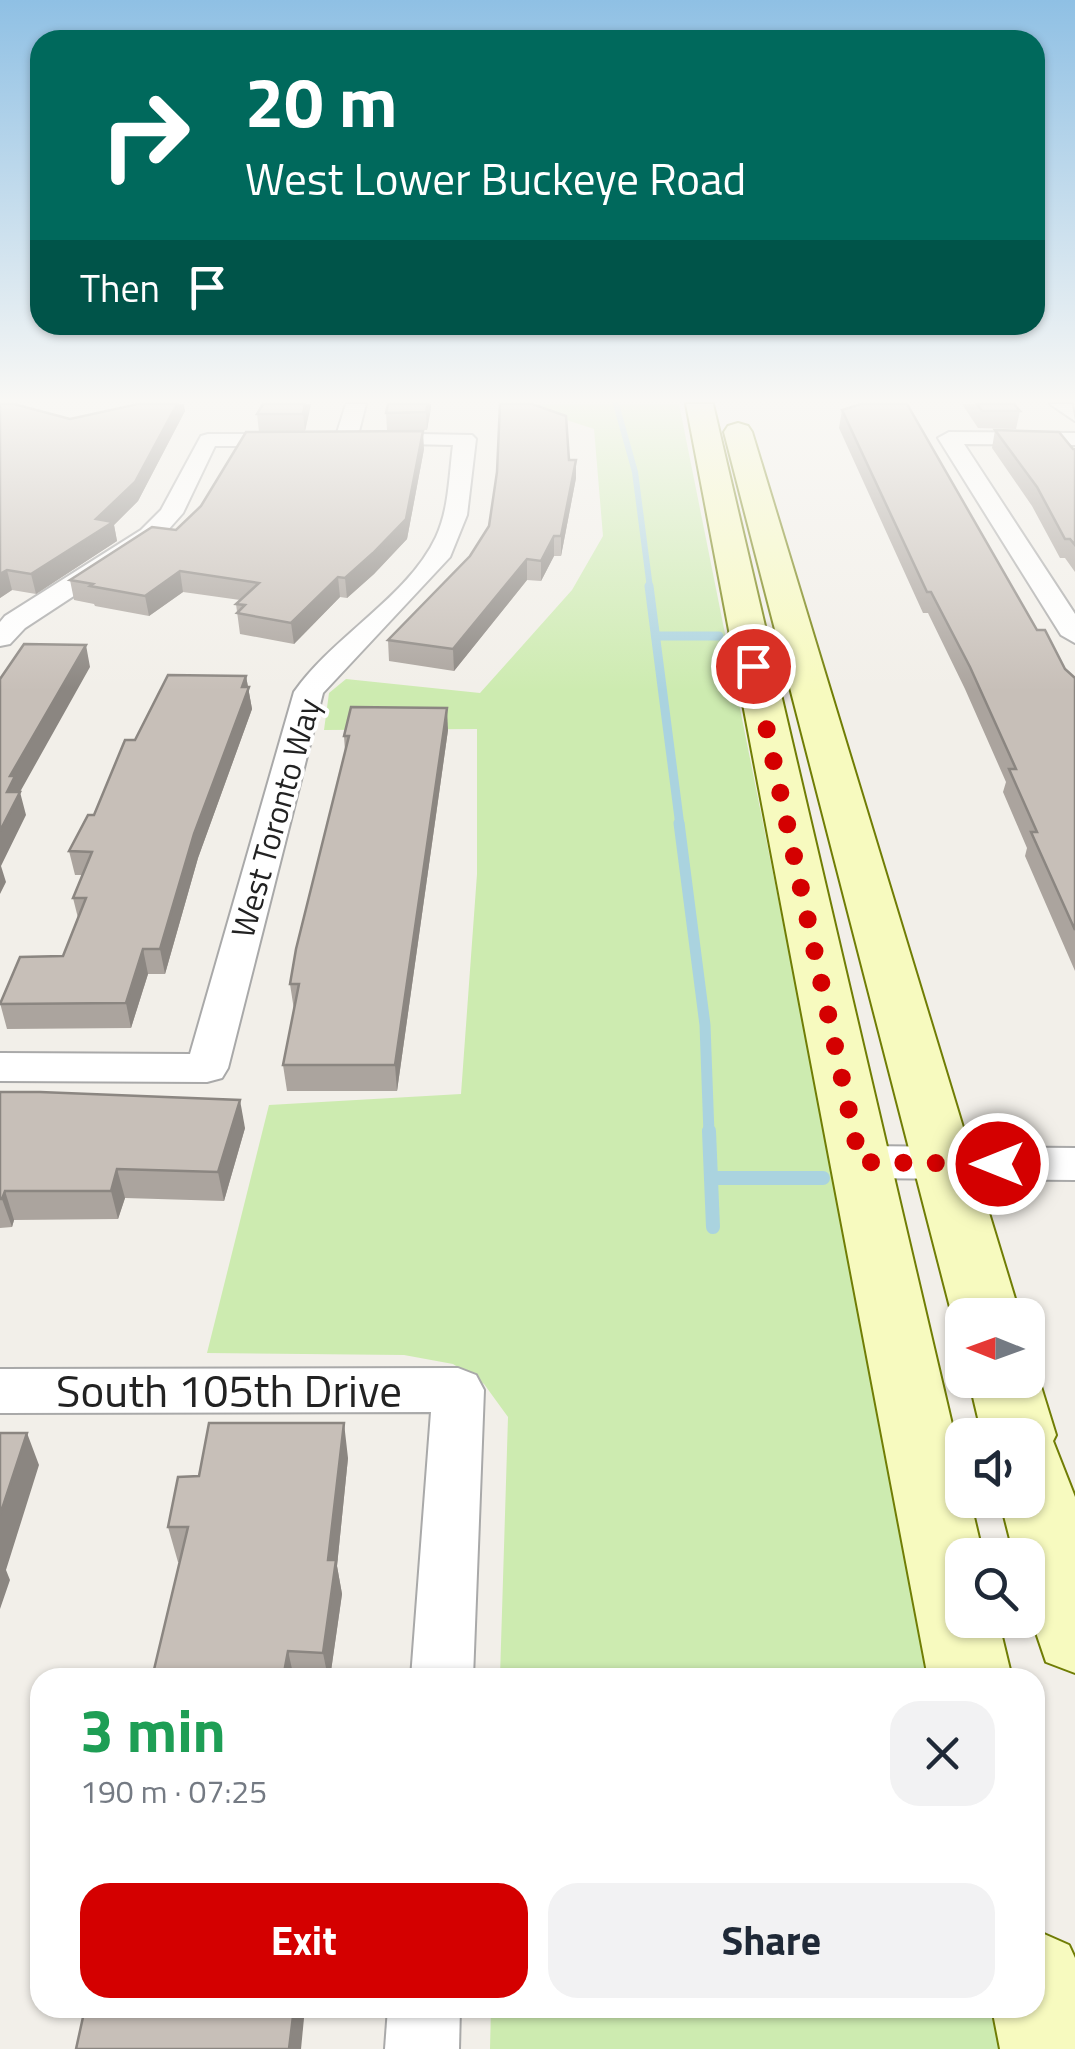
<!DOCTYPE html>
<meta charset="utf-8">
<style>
:root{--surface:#fff;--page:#f2f2f3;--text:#1f2937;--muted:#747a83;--accent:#d40000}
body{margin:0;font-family:"Titillium Web",sans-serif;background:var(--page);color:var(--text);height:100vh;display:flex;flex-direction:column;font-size:38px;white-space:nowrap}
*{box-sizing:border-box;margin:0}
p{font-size:32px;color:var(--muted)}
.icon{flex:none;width:55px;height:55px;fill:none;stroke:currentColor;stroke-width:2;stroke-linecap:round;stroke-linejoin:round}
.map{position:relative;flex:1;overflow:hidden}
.panel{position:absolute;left:30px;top:1668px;width:1015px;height:350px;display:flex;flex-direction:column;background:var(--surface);border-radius:30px;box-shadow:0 2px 8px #0004}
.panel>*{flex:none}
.top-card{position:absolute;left:30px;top:30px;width:1015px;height:305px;border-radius:30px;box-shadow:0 2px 8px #0004;background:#00695c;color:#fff;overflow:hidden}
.needle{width:65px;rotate:271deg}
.buttons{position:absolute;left:945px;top:1298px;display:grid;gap:20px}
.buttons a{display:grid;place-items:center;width:100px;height:100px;border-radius:20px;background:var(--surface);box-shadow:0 2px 8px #0004;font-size:50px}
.pin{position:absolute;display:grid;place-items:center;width:85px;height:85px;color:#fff;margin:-42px;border:5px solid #fff;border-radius:50%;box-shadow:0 2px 10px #0007}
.me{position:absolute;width:110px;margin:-55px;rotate:270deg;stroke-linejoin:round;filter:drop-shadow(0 0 8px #0008)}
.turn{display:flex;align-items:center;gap:35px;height:210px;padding:0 50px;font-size:45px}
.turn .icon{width:130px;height:130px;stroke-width:2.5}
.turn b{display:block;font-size:70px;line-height:85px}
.then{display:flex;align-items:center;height:95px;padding:0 50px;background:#0003;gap:20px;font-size:38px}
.round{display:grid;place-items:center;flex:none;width:105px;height:105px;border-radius:30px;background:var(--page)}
.headline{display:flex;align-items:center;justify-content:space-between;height:170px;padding:0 50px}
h1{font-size:60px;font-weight:700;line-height:75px;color:#1e9e55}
.primary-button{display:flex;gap:20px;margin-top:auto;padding:20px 50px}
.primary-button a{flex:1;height:115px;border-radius:30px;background:var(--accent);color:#fff;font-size:40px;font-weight:700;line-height:115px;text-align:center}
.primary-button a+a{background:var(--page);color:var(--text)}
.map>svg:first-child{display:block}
.grass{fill:#cdebb0}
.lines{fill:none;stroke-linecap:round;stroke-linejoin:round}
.stream-far3{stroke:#aad3df;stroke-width:6}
.stream-far2{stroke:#aad3df;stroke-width:9}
.stream-far1{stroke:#aad3df;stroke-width:11}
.stream{stroke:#aad3df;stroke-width:14}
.minor-casing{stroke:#a9a9a9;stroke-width:4}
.secondary-casing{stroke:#707d05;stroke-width:4}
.minor{fill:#fff;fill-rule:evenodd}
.secondary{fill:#f7fabf;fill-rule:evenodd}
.wall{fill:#aba49e}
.shaded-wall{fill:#8b8681}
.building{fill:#c7bfb8;stroke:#8b8681;stroke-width:2.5}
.route{stroke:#d40000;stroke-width:18;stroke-dasharray:0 32.4}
.labels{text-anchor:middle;stroke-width:8;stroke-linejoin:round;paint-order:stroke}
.far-street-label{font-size:32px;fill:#222;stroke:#fff}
.near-street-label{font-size:45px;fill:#222;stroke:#fff}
</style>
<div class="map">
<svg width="1075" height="2049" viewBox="0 0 1075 2049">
<rect width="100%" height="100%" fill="#f2efe9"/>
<g class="grass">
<path d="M518,404H679L934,1677H500L508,1417L484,1384L453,1364L404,1355L207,1353L269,1105L461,1094L477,874V729L324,730L329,693L346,679L480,693L572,590L603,536L594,429Z"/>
<path d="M491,2008H1000L1008,2049H490Z"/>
</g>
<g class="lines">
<path class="stream-far3" d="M616,404L635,472L650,588"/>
<g class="stream-far2">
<path d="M649,586L680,826"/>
<path d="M656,636H719"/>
</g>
<path class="stream-far1" d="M679,823L705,1025L709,1134"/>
<g class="stream">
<path d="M709,1131L713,1227"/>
<path d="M711,1178H823"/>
</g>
<defs>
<g id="minor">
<path d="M346,404H366L357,439L346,445L335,439Z"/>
<path d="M1050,404H1072L1075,421Z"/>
<path d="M949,432L1075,433V445L964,444L1075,614V643L1061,635L938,438Z"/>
<path d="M368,433L472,435L476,439L467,515L450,557L323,693L228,1068L222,1078L207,1082L0,1081V1053L190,1054L294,692C333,636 408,597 436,537C449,509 449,476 453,445L361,443L357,439L361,435Z"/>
<path d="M208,434H295L306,440L295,446H215L183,513L159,540L25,628L10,644L0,646V622L5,616L141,530L161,510L201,436Z"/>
<path d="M860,1146L1075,1148V1180L860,1178L844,1173L838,1162L844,1151Z"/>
<path d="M458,1368L476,1375L484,1390L473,1678H411L431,1412L0,1413V1369Z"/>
<path d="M388,2008H460L459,2049H385Z"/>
</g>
<g id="secondary">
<path d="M686,404H713L962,1467V1500H970L983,1555H962V1620H998L1012,1678H928Z"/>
<path d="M738,423L748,426L752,432L1020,1315H962V1334L952,1315L724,432L728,426Z"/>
<path d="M1028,1359L1039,1380L1056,1435L1053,1441L1075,1497V1673L1046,1662L1028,1609V1555H1014L1000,1500H1028V1435H982L969,1380H1028Z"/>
<path d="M1035,1930L1069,1945L1075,1958V2049H1000L992,2008H1035Z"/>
</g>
</defs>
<use href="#minor" class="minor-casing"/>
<use href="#secondary" class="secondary-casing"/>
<use href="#minor" class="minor"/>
<use href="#secondary" class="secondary"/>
</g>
<g class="wall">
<path d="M0,404L70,419L185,411L138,501L114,525L117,541L36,594L12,590L0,598Z"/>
<path d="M263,404H311L305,431L259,432L257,414Z"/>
<path d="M388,404H431L427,430H387L386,413Z"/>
<path d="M962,404H1014L1020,411L1016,429L978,428Z"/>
<path d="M842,410L1037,630L1065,669L1075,678V971L1025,856L1027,848L1003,792L1006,782L965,689L928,613H923L839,428Z"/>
<path d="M995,430L1075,449V572L1065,558H1060L1032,506L992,448Z"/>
<path d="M424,449L407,539L374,574L347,598L340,597L294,644L240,634L236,604L240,600L183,592L149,616L95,606L94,604L74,600L70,580L176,530Z"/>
<path d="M569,460L576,478L561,556H554L541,581L527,580L454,671L389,661L388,640L470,556L489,526L497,472Z"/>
<path d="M246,676L252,709L198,858L165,974H148L131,1028L7,1029L0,1003L63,956L78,918L73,898L82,875H75L69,851L94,815L135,740Z"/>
<path d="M448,730L397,1091H287L283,1065L294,1010L290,984L345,751L344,736Z"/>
<path d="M0,1092L245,1128L224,1201L125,1198L118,1219L14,1220L12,1227L0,1228Z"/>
<path d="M348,1458L337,1566L342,1594L330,1678H152L180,1562H178L168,1527L199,1476Z"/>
</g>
<g class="shaded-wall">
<path d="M177,404H184L185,411L138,501L114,525L117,541L36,594L31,574Z"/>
<path d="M305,404H311L305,431L303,414Z"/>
<path d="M428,404H431V409L427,430L426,412Z"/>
<path d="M423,431L424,449L407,539L374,574L347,598L345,578Z"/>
<path d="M576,460V478L561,556V536Z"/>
<path d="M554,536V556L541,581V561Z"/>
<path d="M527,559V580L454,671L453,649Z"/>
<path d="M7,570L12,590L0,598V574Z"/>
<path d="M180,571L183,592L149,616L145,596Z"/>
<path d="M338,577L340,597L294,644L291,623Z"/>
<path d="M86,645L90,667L20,792L26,815L1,866L6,882L0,894V831L10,776Z"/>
<path d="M246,676L252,709L198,858L165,974L160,949L194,834Z"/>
<path d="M447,708L448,730L397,1091L395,1065Z"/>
<path d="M143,949L148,974L131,1028L126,1003Z"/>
<path d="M240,1100L245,1128L224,1201L218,1172Z"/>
<path d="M117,1169L125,1198L118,1219L111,1191Z"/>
<path d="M5,1191L14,1220L12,1227L2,1199Z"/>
<path d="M344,1423L348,1458L337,1566L342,1594L330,1678H328L323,1653L328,1560Z"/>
<path d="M27,1433L39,1465L6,1570L10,1580L0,1609V1515Z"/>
<path d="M288,1651L294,1678H283Z"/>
<path d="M294,2008H305L301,2049H289Z"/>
</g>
<g class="building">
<path d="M0,404H14L70,419L138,404H177L135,482L96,519L113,522L31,574L7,570L0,574Z"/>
<path d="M263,404H305L303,414H257Z"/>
<path d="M388,404H428L426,412L386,413Z"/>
<path d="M500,404H532L566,416L569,460H576L561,536H554L541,561L527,559L453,649L388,640L470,556L489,526L497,472Z"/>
<path d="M861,404H907L1037,630H1045L1065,669L1075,678V930L1031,832H1037L1009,769H1016L970,667L931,592H927L842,410Z"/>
<path d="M977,404H1014L1020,411H982Z"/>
<path d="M995,430L1059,432L1073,449H1075V545L1070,539H1065L1037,487Z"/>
<path d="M423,431L406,519L373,553L345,578L338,577L291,623L237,613L245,605L236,604L259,583L180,571L145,596L90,586L93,584L70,580L152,527L176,530L201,506L246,432Z"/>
<path d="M24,644L86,645L10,776H15L7,792H20L0,831V679Z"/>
<path d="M168,675L246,676L242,687H249L194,834L160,949H143L126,1003L0,1004L20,957L63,956L86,898H73L92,852L69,851L88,815H94L125,740H135Z"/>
<path d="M351,707L447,708L395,1065H283L299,984H290L296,949L349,736H344Z"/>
<path d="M0,1092H40L240,1100L218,1172L117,1169L111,1191H5L2,1199H0Z"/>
<path d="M209,1423H344L328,1560H336L323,1653L288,1651L283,1678H152L188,1527H168L178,1477L199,1476Z"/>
<path d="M0,1433H27L0,1515Z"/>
<path d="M85,2008H294L289,2049H76Z"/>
</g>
<linearGradient id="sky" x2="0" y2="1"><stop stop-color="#8fc0e4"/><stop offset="0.58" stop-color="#f9f8f5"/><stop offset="1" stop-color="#f9f8f5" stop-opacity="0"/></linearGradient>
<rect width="1075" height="691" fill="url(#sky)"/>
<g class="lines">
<path class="route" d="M753,666L860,1162L998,1164"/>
</g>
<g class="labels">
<g class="far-street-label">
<text transform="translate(276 818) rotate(-74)" y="11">West Toronto Way</text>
</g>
<g class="near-street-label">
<text x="229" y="1407">South 105th Drive</text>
</g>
</g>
</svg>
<div class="buttons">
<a><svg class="needle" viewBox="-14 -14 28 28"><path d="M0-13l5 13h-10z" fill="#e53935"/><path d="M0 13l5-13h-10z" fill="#747a83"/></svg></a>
<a><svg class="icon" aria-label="sound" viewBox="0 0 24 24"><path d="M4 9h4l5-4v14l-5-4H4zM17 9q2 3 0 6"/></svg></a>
<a><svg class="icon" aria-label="search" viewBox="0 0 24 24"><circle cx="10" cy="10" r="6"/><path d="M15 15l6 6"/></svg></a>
</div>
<div class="pin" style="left:753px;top:666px;background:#d93025"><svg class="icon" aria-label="arrive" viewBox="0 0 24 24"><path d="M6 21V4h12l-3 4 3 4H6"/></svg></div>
<svg class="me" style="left:998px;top:1164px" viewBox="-20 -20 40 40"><circle r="17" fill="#d40000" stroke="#fff" stroke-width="3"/><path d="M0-11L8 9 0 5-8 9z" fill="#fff"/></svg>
<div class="top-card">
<div class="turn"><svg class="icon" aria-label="right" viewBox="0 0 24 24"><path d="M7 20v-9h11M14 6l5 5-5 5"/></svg><div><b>20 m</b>West Lower Buckeye Road</div></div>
<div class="then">Then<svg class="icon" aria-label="arrive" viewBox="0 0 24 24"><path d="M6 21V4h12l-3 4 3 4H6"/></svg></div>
</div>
<section class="panel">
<div class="headline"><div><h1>3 min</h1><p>190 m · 07:25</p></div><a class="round"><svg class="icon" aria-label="close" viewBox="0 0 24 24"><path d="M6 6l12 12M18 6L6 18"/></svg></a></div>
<div class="primary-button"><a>Exit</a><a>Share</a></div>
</section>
</div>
